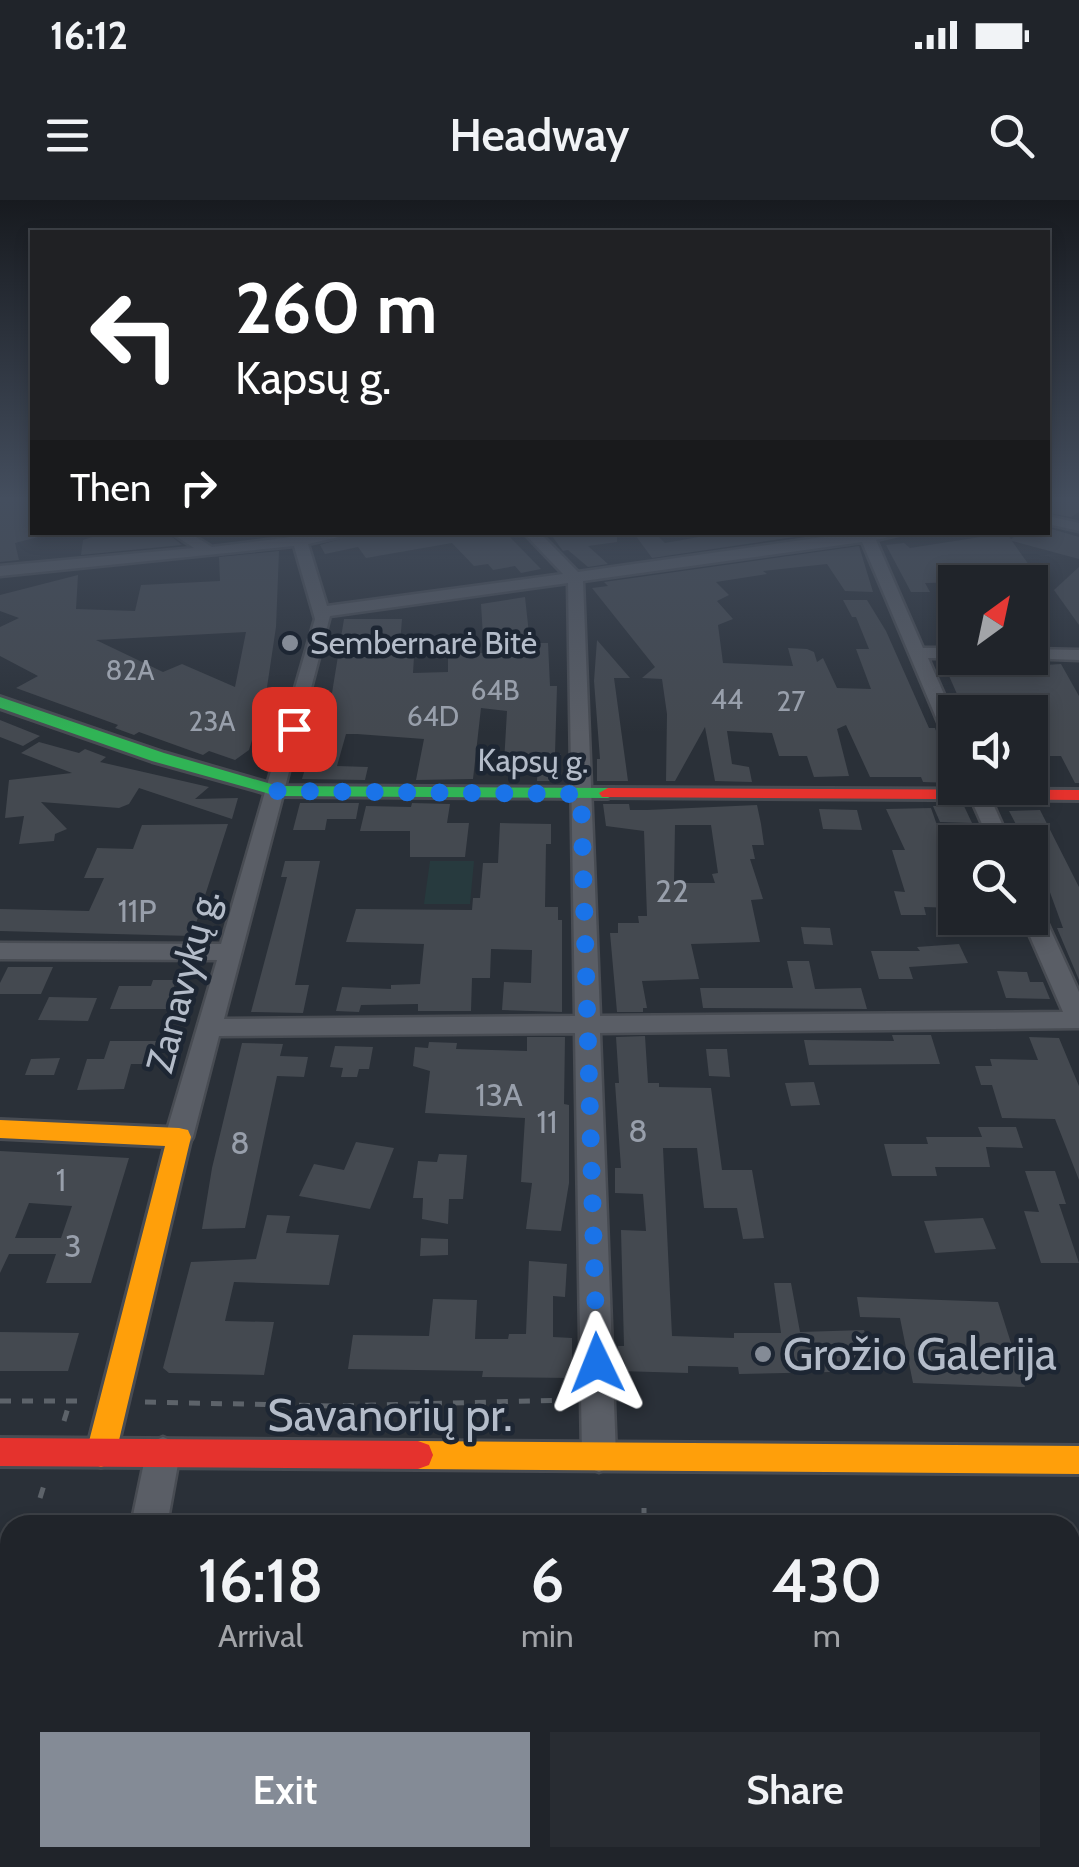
<!DOCTYPE html>
<meta charset="utf-8">
<style>
:root{--surface:#20242a;--page:#282c32;--text:#f1f3f6;--muted:#a2a4a8;--line:#3d4147;--accent:#848b96}
body{margin:0;font-family:Cabin,sans-serif;background:var(--page);color:var(--text);height:100vh;display:flex;flex-direction:column;font-size:38px;white-space:nowrap}
*{box-sizing:border-box;margin:0}
p{font-size:32px;color:var(--muted)}
.icon{flex:none;width:55px;height:55px;fill:none;stroke:currentColor;stroke-width:2;stroke-linecap:round;stroke-linejoin:round}
.map{position:relative;flex:1;overflow:hidden}
.panel{position:absolute;left:0px;top:1315px;width:1080px;height:352px;display:flex;flex-direction:column;background:var(--surface);border-radius:30px 30px 0 0;box-shadow:0 5px 15px #0003,0 0 0 2px var(--line)}
.panel>*{flex:none}
.hud{position:absolute;left:30px;top:30px;width:1020px;height:305px;border-radius:0px;box-shadow:0 5px 15px #0003,0 0 0 2px var(--line);background:#202124;color:#fff;overflow:hidden}
.needle{width:65px;rotate:33deg}
.buttons{position:absolute;left:938px;top:365px;display:grid;gap:20px}
.buttons a{display:grid;place-items:center;width:110px;height:110px;border-radius:0px;background:var(--surface);box-shadow:0 5px 15px #0003,0 0 0 2px var(--line);font-size:50px}
.pin{position:absolute;display:grid;place-items:center;width:85px;height:85px;color:#fff;margin:-42px;border-radius:20px;box-shadow:0 5px 15px #0006}
.me{position:absolute;width:110px;margin:-55px;rotate:358deg;stroke-linejoin:round;filter:drop-shadow(0 0 8px #0008)}
.turn{display:flex;align-items:center;gap:35px;height:210px;padding:0 40px;font-size:45px}
.turn .icon{width:130px;height:130px;stroke-width:2.5}
.turn b{display:block;font-size:70px;line-height:85px}
.then{display:flex;align-items:center;height:95px;padding:0 40px;background:#0003;gap:20px;font-size:38px}
.eta{display:flex;justify-content:space-evenly;align-items:center;height:170px;text-align:center}
.eta b{font-size:60px;font-weight:600;line-height:70px}
.primary-button{display:flex;gap:20px;margin-top:auto;padding:20px 40px}
.primary-button a{flex:1;height:115px;border-radius:0px;background:var(--accent);color:#fff;font-size:40px;font-weight:600;line-height:115px;text-align:center}
.primary-button a+a{background:var(--page);color:var(--text)}
.status{display:flex;justify-content:space-between;align-items:center;height:70px;padding:0 50px;background:var(--surface);direction:ltr}
.status svg{height:28px;fill:currentColor}
header{display:flex;justify-content:space-between;align-items:center;height:130px;padding:0 40px;background:var(--surface);font-size:45px;font-weight:600}
.map>svg:first-child{display:block}
.green{fill:#273a3e}
.building{fill:#444950;fill-rule:evenodd}
.lines{fill:none;stroke-linecap:round;stroke-linejoin:round}
.street-casing{stroke:#484c53;stroke-width:5}
.fast-casing{stroke:#484c53;stroke-width:6}
.slow-casing{stroke:#484c53;stroke-width:6}
.jam-casing{stroke:#484c53;stroke-width:6}
.path{stroke:#5d636a;stroke-width:5;stroke-dasharray:11 11;stroke-linecap:butt}
.street{fill:#5a5e66;fill-rule:evenodd}
.fast{fill:#30b455;fill-rule:evenodd}
.slow{fill:#ff9f0a;fill-rule:evenodd}
.jam{fill:#e5322d;fill-rule:evenodd}
.route{stroke:#1a73e8;stroke-width:18;stroke-dasharray:0 32.4}
.poi-dot{fill:#848b96;stroke:#1d2633;stroke-width:4}
.labels{text-anchor:middle;stroke-width:9;stroke-linejoin:round;paint-order:stroke}
.far-number-label{font-size:28px;fill:#989fab}
.far-poi-label{font-size:32px;fill:#b4bcc9;stroke:#1d2633;text-anchor:start}
.far-street-label{font-size:32px;fill:#b4bcc9;stroke:#1d2633}
.number-label{font-size:32px;fill:#989fab}
.street-label{font-size:38px;fill:#b4bcc9;stroke:#1d2633}
.near-poi-label{font-size:45px;fill:#b4bcc9;stroke:#1d2633;text-anchor:start}
.near-street-label{font-size:45px;fill:#b4bcc9;stroke:#1d2633}
</style>
<div class="status"><b>16:12</b><svg viewBox="0 0 49 12"><path d="M0 12V9h3v3zM5 12V6h3v6zM10 12V3h3v9zM15 12V0h3v12zM26 1h20v11H26zM47 4h2v5h-2z"/></svg></div>
<header><svg class="icon" aria-label="menu" viewBox="0 0 24 24"><path d="M4 6h16M4 12h16M4 18h16"/></svg>Headway<svg class="icon" aria-label="search" viewBox="0 0 24 24"><circle cx="10" cy="10" r="6"/><path d="M15 15l6 6"/></svg></header>
<div class="map">
<svg width="1079" height="1667" viewBox="0 0 1079 1667">
<rect width="100%" height="100%" fill="#2a3038"/>
<path class="green" d="M430,661H474L470,704H424Z"/>
<g class="building">
<path d="M0,300H32V332L42,336L15,343L19,360L0,362Z"/>
<path d="M1048,300H1079V312L1071,317L1048,313Z"/>
<path d="M1048,328L1079,337V359L1012,341L1029,365L960,366L968,382L925,383L930,392H911L886,345L904,343L910,348L1006,333L1011,339L1021,332H1048Z"/>
<path d="M107,332H166L182,345L81,355L83,340Z"/>
<path d="M364,332H505L541,369L521,373L515,366L493,370L488,364L474,366L452,343L366,358L358,347L325,354L320,345Z"/>
<path d="M549,332H617V342L588,346L608,364L588,367L568,350L563,351Z"/>
<path d="M633,332H654L665,343L727,332H828L652,358Z"/>
<path d="M859,346L873,392L845,391L827,364L763,371L767,374L716,382L729,395L717,401L733,419L718,425L723,463L793,466L788,448L807,449L814,452L817,462L823,458L837,488L871,489L856,449H869L856,417H852L843,400H867L886,431L929,528H935L944,553H939L953,583L923,582L921,577H870L846,525L837,529L849,576L814,577L807,556H779L772,533L727,531L732,564L749,567L752,582L715,581L705,527L675,581H666L667,514L662,479L642,478L655,467L592,388L608,386L604,382Z"/>
<path d="M279,351L276,427L266,494L249,550L235,560L209,551L203,555L139,532L134,535L115,528L118,525L16,488L38,476L0,456V427L19,418L0,411V395L78,375L76,409L135,411L141,385L220,381L219,357ZM246,432L235,487L182,464L163,472L96,440Z"/>
<path d="M1079,367V425L1054,390Z"/>
<path d="M525,397L530,443H548L550,486H557L555,554H561L560,581H537L538,564L504,563L507,511L481,508L473,579L416,580L424,539L357,534H346L337,566L368,567L365,580L302,579L328,493H332L344,419H402L399,456H414L413,473L448,472V454L484,453L481,404Z"/>
<path d="M597,440L630,478H614L628,581H597V559H600L594,481Z"/>
<path d="M943,462H955V470L1013,472L1011,467L1061,464L1079,496V583H1075L1061,556H1030V508L966,505L960,501Z"/>
<path d="M0,520L40,536L23,546L0,537Z"/>
<path d="M39,542L79,553L85,549L106,557L100,562L209,587L195,599L238,598L232,619L139,588L129,604L119,608L41,602L67,629L55,634L54,641L19,644L24,616L5,618L9,580L72,573L21,553Z"/>
<path d="M300,603H359L356,619H327L325,630H293Z"/>
<path d="M412,603L450,604L447,623H469L465,657H410V631H360L366,606L411,607Z"/>
<path d="M603,604H629L630,610H647L757,605L761,624L764,645H752L755,659H750L763,699L751,700L760,742L691,744L699,779L642,781L647,808H643V812H617L610,733H618V723H639L638,716H647L644,631L606,626ZM675,625H711L718,673L712,674L715,683H674Z"/>
<path d="M933,606H964L972,623L940,622Z"/>
<path d="M931,608L951,665H946L955,708L924,707L926,715H901L894,691L905,692L892,650H905L886,609Z"/>
<path d="M819,609L857,610L862,630L823,629Z"/>
<path d="M1040,610L1079,687V780L1057,728H1063L1040,665H1030V638H1023L1009,611Z"/>
<path d="M500,623L551,624V644H546L545,707H558V720H562V812L502,810L504,782L531,783L532,750L491,749L490,778H472L471,811H418V804L361,805L359,812L336,811L342,787L391,789V785L420,784L424,744L346,742L356,709L472,710L473,698H480L483,663H498Z"/>
<path d="M228,624L192,736L0,731V709L89,711L104,678H84L97,648L133,649L142,625Z"/>
<path d="M285,661H320L295,785H309L303,813L251,812L287,677H281Z"/>
<path d="M801,727L830,728L833,745L804,744Z"/>
<path d="M959,744L968,763L909,767L913,779H879L871,751H920L917,747Z"/>
<path d="M787,761H809L815,789L861,788L867,809L703,808L700,788H793Z"/>
<path d="M8,767H53L41,794H0V783Z"/>
<path d="M997,771L1027,772L1030,782H1043L1050,799L1006,798Z"/>
<path d="M153,780H176L167,809H110L119,786H151Z"/>
<path d="M49,797L97,798L88,821L38,820Z"/>
<path d="M892,835H931L940,864L809,865L804,840L894,841Z"/>
<path d="M645,836L648,883H659V887L711,888L722,970H752L764,1038L743,1039L737,1008H704L697,948H663L672,1136L734,1138V1133H781L774,1083H791L800,1132L864,1130L875,1171L739,1174L738,1167L688,1166V1173L619,1171L618,1146H624L621,1030L646,1031L643,994L615,993V968H621L615,883H619L616,837Z"/>
<path d="M527,837H565L564,904L569,905V983L561,1031L526,1029L532,983L521,982L525,918L425,913L430,871L413,866L415,847L428,848L429,842L457,843L456,849L527,851Z"/>
<path d="M1029,837L1059,838L1079,886V980L1055,919L1002,918L992,885H981L975,866H992L990,859L1038,860Z"/>
<path d="M110,841H156L149,864H131L124,889L77,890L87,859H104Z"/>
<path d="M242,843L283,844L280,856L308,857L304,877L277,876L245,1028L202,1029L212,968Z"/>
<path d="M335,846L373,847L369,869H359L357,877H341L343,868L330,867Z"/>
<path d="M706,849H727L730,877L709,876Z"/>
<path d="M60,858L54,875H25L31,859Z"/>
<path d="M814,882L820,905L791,906L785,883Z"/>
<path d="M978,927H1016L1023,948L986,947L990,967H935L937,976H892L884,944H928L926,937H982Z"/>
<path d="M356,942L394,948L370,1009L299,996L314,964L344,970Z"/>
<path d="M0,951L129,958L91,1083H46L56,1054H9L0,1073ZM29,1003L72,1006L61,1038H15Z"/>
<path d="M439,954L467,955L463,999H449L448,1024L422,1019L423,998H413L418,961L437,962Z"/>
<path d="M1025,971H1055L1066,1004H1059L1079,1063H1041L1024,1011L1039,1012Z"/>
<path d="M267,1015L290,1016L286,1033L339,1035L329,1085L234,1082L225,1121L274,1122L264,1175L169,1173L163,1168L191,1062L256,1059Z"/>
<path d="M983,1018L996,1049L935,1053L924,1021Z"/>
<path d="M421,1038L448,1039V1055L420,1056Z"/>
<path d="M529,1061L567,1064L565,1097L553,1096V1137L572,1138V1178L482,1177L483,1171L348,1169L353,1135L429,1136L433,1099L477,1100L475,1139H508L509,1134H526Z"/>
<path d="M857,1097L998,1102L1025,1187L913,1183L900,1118L860,1117Z"/>
<path d="M0,1132L79,1133L68,1171H0Z"/>
</g>
<g class="lines">
<defs>
<g id="street">
<path d="M1048,316L1079,323V331L1048,324Z"/>
<path d="M170,332H188L212,347L291,337L290,332H361L308,344L327,406L563,374L523,332H539L578,372L858,332H910L876,340L923,448H955L958,458H928L955,519V547L946,541L862,342L583,381L600,816L1063,812L1022,718H1030V702L1041,709L1079,792V828L600,833L616,1256L611,1267L599,1272L587,1267L582,1256L575,833L219,836L193,937L189,944H169L165,937L217,760L0,759V743L221,744L315,419L294,346L0,376V366L194,348ZM568,383L575,816L224,819L330,416Z"/>
<path d="M1030,449L1079,450V460L1024,458H1030Z"/>
<path d="M966,588H986L1010,642H990Z"/>
<path d="M163,1237L175,1242L180,1253L167,1325H131L146,1253L151,1242Z"/>
<path d="M57,1658H99L97,1667H55Z"/>
</g>
<path id="fast" d="M0,497L164,553L278,586L608,588L617,593L608,598L277,596L152,561L0,508Z"/>
<g id="slow">
<path d="M0,920L179,928L188,930L191,937L116,1253L112,1263L101,1267L90,1263L86,1253L165,946L0,938Z"/>
<path d="M418,1241L1079,1246V1274L418,1269L407,1265L403,1255L407,1245Z"/>
</g>
<g id="jam">
<path d="M608,588L1079,590V600L602,597L599,593Z"/>
<path d="M0,1238L418,1241L429,1245L433,1255L429,1265L418,1269L0,1266Z"/>
</g>
</defs>
<use href="#street" class="street-casing"/>
<use href="#fast" class="fast-casing"/>
<use href="#slow" class="slow-casing"/>
<use href="#jam" class="jam-casing"/>
<g class="path">
<path d="M0,1201H80"/>
<path d="M145,1202L334,1206L570,1200"/>
<path d="M64,1221L70,1201"/>
<path d="M40,1298L45,1282"/>
<path d="M644,1308V1325"/>
<path d="M528,1658V1667"/>
</g>
<use href="#street" class="street"/>
<use href="#fast" class="fast"/>
<use href="#slow" class="slow"/>
<use href="#jam" class="jam"/>
</g>
<linearGradient id="sky" x2="0" y2="1"><stop stop-color="#171a1f"/><stop offset="0.56" stop-color="#444e5e"/><stop offset="1" stop-color="#444e5e" stop-opacity="0"/></linearGradient>
<rect width="1079" height="533" fill="url(#sky)"/>
<g class="lines">
<path class="route" d="M294,529L277,591L581,594L597,1163"/>
</g>
<g class="poi-dot">
<circle cx="290" cy="443" r="10"/>
<circle cx="763" cy="1154" r="10"/>
</g>
<g class="labels">
<g class="far-number-label">
<text x="130" y="480">82A</text>
<text x="495" y="500">64B</text>
<text x="727" y="509">44</text>
<text x="791" y="511">27</text>
<text x="433" y="526">64D</text>
<text x="212" y="531">23A</text>
</g>
<g class="far-poi-label">
<text x="310" y="454">Sembernarė Bitė</text>
</g>
<g class="far-street-label">
<text transform="translate(533 561) rotate(1)" y="11">Kapsų g.</text>
</g>
<g class="number-label">
<text x="672" y="702">22</text>
<text x="137" y="722">11P</text>
<text x="499" y="906">13A</text>
<text x="547" y="933">11</text>
<text x="638" y="942">8</text>
<text x="240" y="954">8</text>
<text x="61" y="991">1</text>
<text x="73" y="1057">3</text>
</g>
<g class="street-label">
<text transform="translate(183 781) rotate(-75)" y="13">Zanavykų g.</text>
</g>
<g class="near-poi-label">
<text x="783" y="1170">Grožio Galerija</text>
</g>
<g class="near-street-label">
<text x="390" y="1231">Savanorių pr.</text>
</g>
</g>
</svg>
<div class="buttons">
<a><svg class="needle" viewBox="-14 -14 28 28"><path d="M0-13l5 13h-10z" fill="#e53935"/><path d="M0 13l5-13h-10z" fill="#a2a4a8"/></svg></a>
<a><svg class="icon" aria-label="sound" viewBox="0 0 24 24"><path d="M4 9h4l5-4v14l-5-4H4zM17 9q2 3 0 6"/></svg></a>
<a><svg class="icon" aria-label="search" viewBox="0 0 24 24"><circle cx="10" cy="10" r="6"/><path d="M15 15l6 6"/></svg></a>
</div>
<div class="pin" style="left:294px;top:529px;background:#d93025"><svg class="icon" aria-label="arrive" viewBox="0 0 24 24"><path d="M6 21V4h12l-3 4 3 4H6"/></svg></div>
<svg class="me" style="left:597px;top:1163px" viewBox="-20 -20 40 40"><path d="M0-17L14 15 0 8-14 15z" fill="#1a73e8" stroke="#fff" stroke-width="4"/></svg>
<div class="hud">
<div class="turn"><svg class="icon" aria-label="left" viewBox="0 0 24 24"><path d="M17 20v-9H6M10 6l-5 5 5 5"/></svg><div><b>260 m</b>Kapsų g.</div></div>
<div class="then">Then<svg class="icon" aria-label="right" viewBox="0 0 24 24"><path d="M7 20v-9h11M14 6l5 5-5 5"/></svg></div>
</div>
<section class="panel">
<div class="eta">
<div><b>16:18</b><p>Arrival</p></div>
<div><b>6</b><p>min</p></div>
<div><b>430</b><p>m</p></div>
</div>
<div class="primary-button"><a>Exit</a><a>Share</a></div>
</section>
</div>
